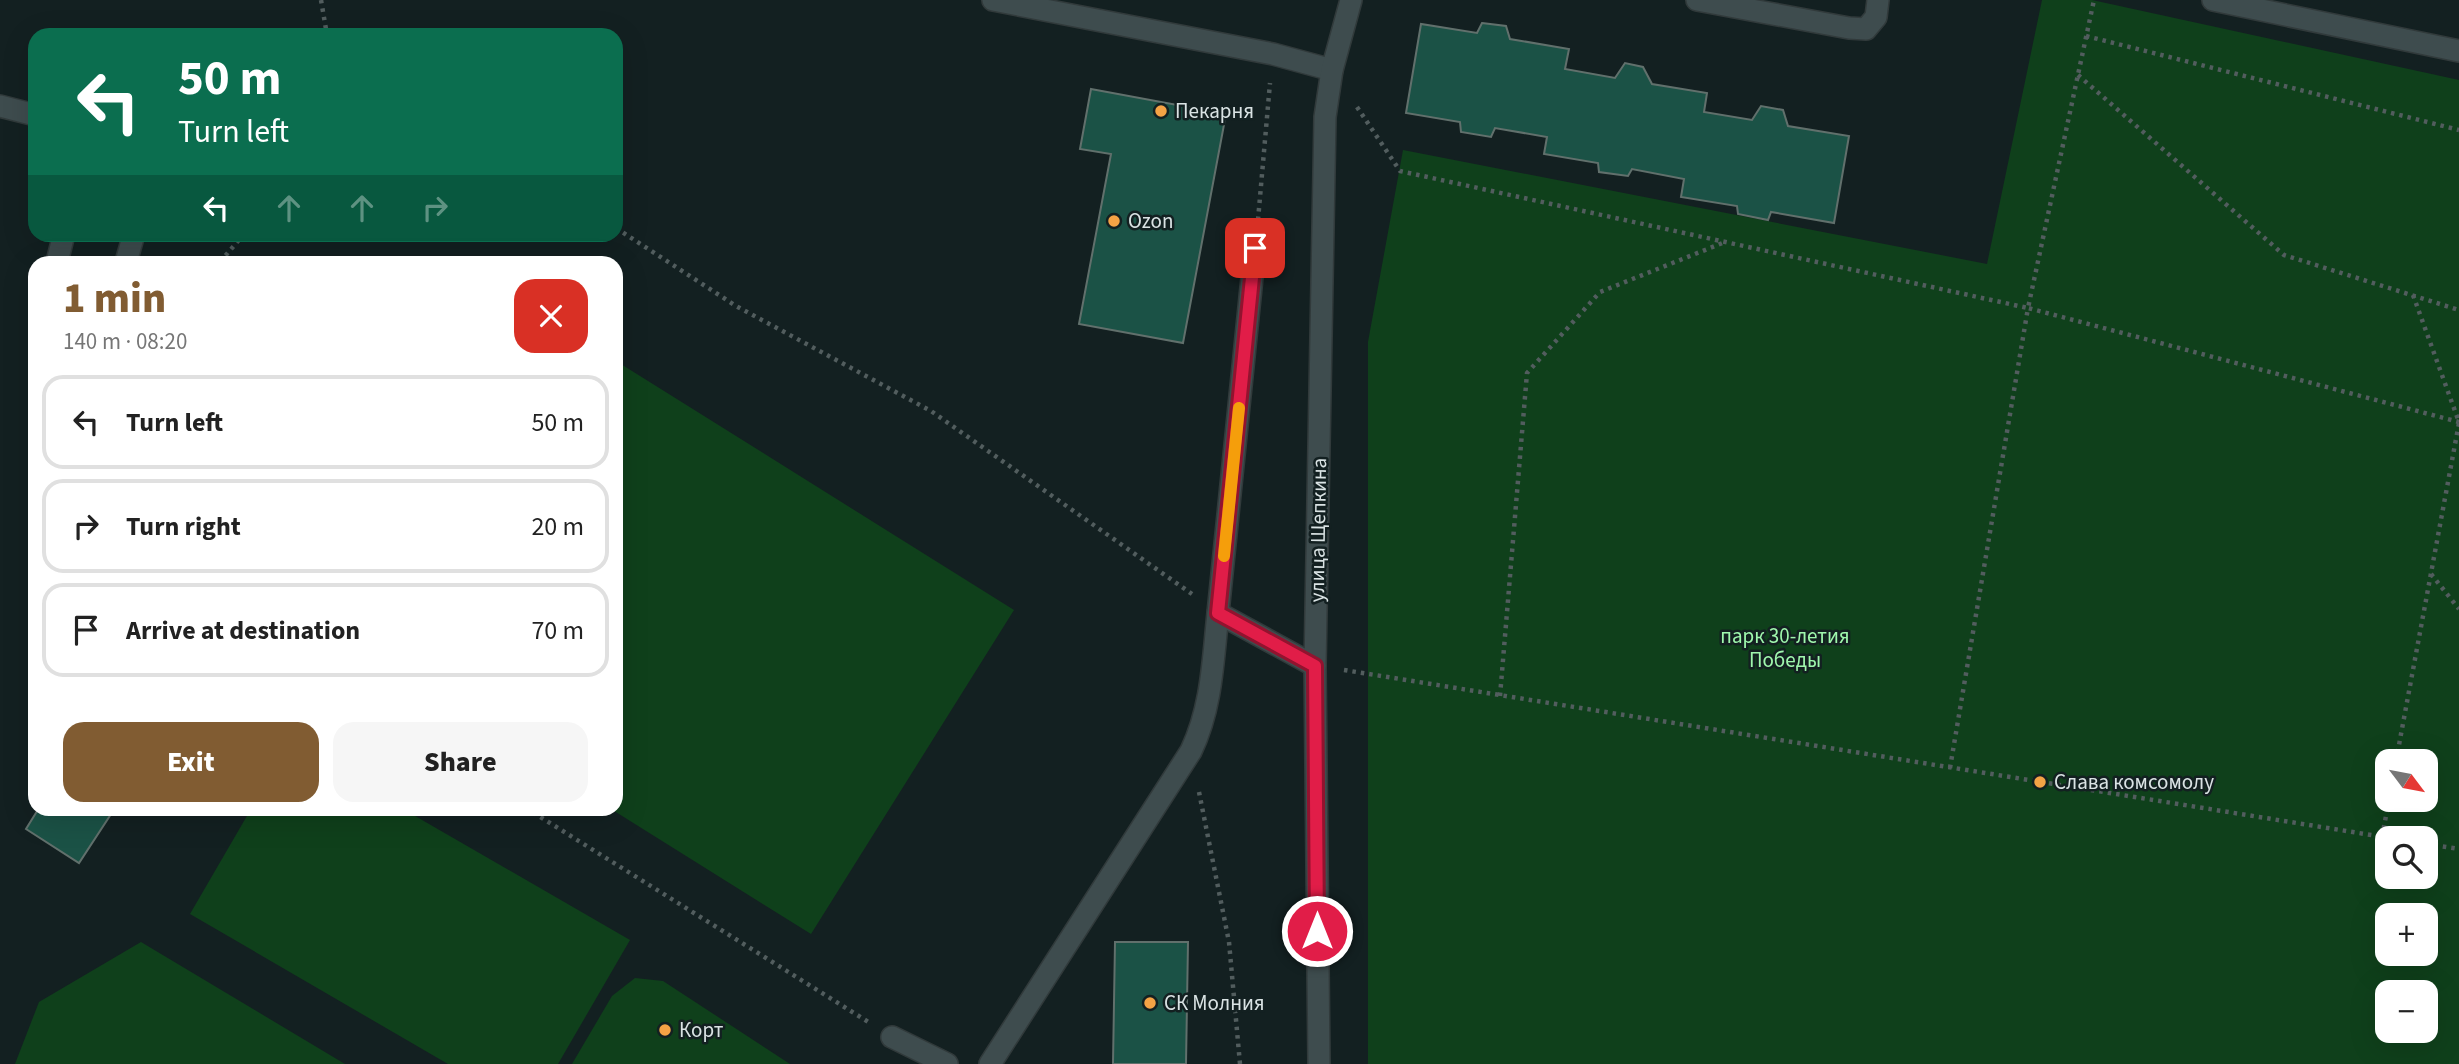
<!DOCTYPE html>
<meta charset="utf-8">
<style>
:root{--surface:#fff;--page:#f6f6f6;--text:#222;--muted:#767676;--line:#e0e0e0;--accent:#815c32}
body{margin:0;font-family:"Source Sans 3",sans-serif;background:var(--page);color:var(--text);height:100vh;display:flex;flex-direction:column;font-size:26px;white-space:nowrap}
*{box-sizing:border-box;margin:0}
p{font-size:23px;color:var(--muted)}
.icon{flex:none;width:38px;height:38px;fill:none;stroke:currentColor;stroke-width:2;stroke-linecap:round;stroke-linejoin:round}
.map{position:relative;flex:1;overflow:hidden}
.side{position:absolute;left:28px;top:256px;width:595px;height:560px;display:flex;flex-direction:column;background:var(--surface);border-radius:21px;box-shadow:0 7px 28px #0002}
.side>*{flex:none}
.banner{position:absolute;left:28px;top:28px;width:595px;height:214px;border-radius:21px;box-shadow:0 7px 28px #0002;background:#0b6e4f;color:#fff;overflow:hidden}
.needle{width:46px;rotate:122deg}
.buttons{position:absolute;left:2375px;top:749px;display:grid;gap:14px}
.buttons a{display:grid;place-items:center;width:63px;height:63px;border-radius:14px;background:var(--surface);box-shadow:0 7px 28px #0002;font-size:35px}
.pin{position:absolute;display:grid;place-items:center;width:60px;height:60px;color:#fff;margin:-30px;border-radius:14px;box-shadow:0 4px 10px #0006}
.me{position:absolute;width:77px;margin:-38px;rotate:0deg;stroke-linejoin:round;filter:drop-shadow(0 0 5px #0008)}
.turn{display:flex;align-items:center;gap:24px;height:147px;padding:0 35px;font-size:32px}
.turn .icon{width:91px;height:91px;stroke-width:2.5}
.turn b{display:block;font-size:49px;line-height:60px}
.lanes{display:flex;align-items:center;height:66px;padding:0 35px;background:#0003;justify-content:center;gap:35px;direction:ltr}
.lanes .off{opacity:.35}
.round{display:grid;place-items:center;flex:none;width:74px;height:74px;border-radius:21px;background:var(--page)}
.summary{display:flex;align-items:center;justify-content:space-between;height:119px;padding:0 35px}
h1{font-size:42px;font-weight:800;line-height:52px;color:var(--accent)}
.cta{display:flex;gap:14px;margin-top:auto;padding:14px 35px}
.cta a{flex:1;height:80px;border-radius:21px;background:var(--accent);color:#fff;font-size:28px;font-weight:800;line-height:80px;text-align:center}
.cta a+a{background:var(--page);color:var(--text)}
ul{padding:0;list-style:none}
li{display:flex;align-items:center;gap:21px;height:94px;margin:0 14px 10px;padding:0 21px;border:4px solid var(--line);border-radius:21px}
li div{flex:1}
li b{display:block;font-size:26px}
li em{font-style:normal}
.map>svg:first-child{display:block}
.green{fill:#0f401b;fill-rule:evenodd}
.building{fill:#1b5246;stroke:#61706c;stroke-width:2}
.lines{fill:none;stroke-linecap:round;stroke-linejoin:round}
.minor-casing{stroke:#313a3b;stroke-width:24}
.path{stroke:#525d5e;stroke-width:4.5;stroke-dasharray:3.5 5;stroke-linecap:butt}
.minor{stroke:#3e4c4e;stroke-width:21}
.route-casing{stroke:#92132f;stroke-width:18}
.route{stroke:#e11d48;stroke-width:12}
.slow{stroke:#f59e0b;stroke-width:12}
.poi-dot{fill:#f5a345;stroke:#132021;stroke-width:2.5}
.labels{text-anchor:middle;stroke-width:5;stroke-linejoin:round;paint-order:stroke}
.poi-label{font-size:21px;fill:#dae3e4;stroke:#132021;text-anchor:start}
.street-label{font-size:21px;fill:#dae3e4;stroke:#132021}
.park-label{font-size:21px;fill:#9ff7ad;stroke:#132021}
</style>
<div class="map">
<svg width="2459" height="1064" viewBox="0 0 2459 1064">
<rect width="100%" height="100%" fill="#132021"/>
<g class="green">
<path d="M2042,0H2092L2459,80V1064H1368V342L1403,150L1987,264ZM2387,761H2426V800H2387ZM2387,838H2426V877H2387ZM2387,915H2426V954H2387ZM2387,992H2426V1031H2387Z"/>
<path d="M616,361L1014,610L811,934L611,809L616,808Z"/>
<path d="M251,809H403L630,940L558,1064H448L190,914Z"/>
<path d="M141,942L345,1064H15L39,1002Z"/>
<path d="M635,978L663,981L790,1064H572L612,996Z"/>
</g>
<g class="building">
<path d="M1482,23L1506,26L1510,39L1569,49L1565,69L1615,78L1625,63L1643,67L1652,84L1707,93L1704,112L1752,120L1761,106L1783,110L1788,126L1849,136L1834,223L1771,212L1768,220L1738,214L1737,206L1681,197L1684,179L1632,169L1628,176L1599,172L1598,163L1544,154L1547,137L1495,128L1491,137L1461,132L1460,122L1406,113L1421,24L1477,33Z"/>
<path d="M1091,89L1226,114L1183,343L1079,324L1111,154L1080,149Z"/>
<path d="M39,808H115L79,863L26,829Z"/>
<path d="M1115,942H1188L1186,1064H1113Z"/>
</g>
<g class="lines">
<defs>
<g id="minor">
<path d="M993,0L1273,54L1332,70"/>
<path d="M1697,0L1849,28L1866,29L1876,17L1878,0"/>
<path d="M2213,0L2459,51"/>
<path d="M0,106L35,115"/>
<path d="M1255,248L1218,613L1315,666"/>
<path d="M57,262L64,234"/>
<path d="M126,262L134,234"/>
<path d="M892,1037L947,1064"/>
<path d="M990,1064L1191,751C1212,707 1213,660 1218,613"/>
<path d="M1319,1064L1315,666L1325,117L1332,70L1351,0"/>
</g>
</defs>
<use href="#minor" class="minor-casing"/>
<g class="path">
<path d="M321,0L327,35"/>
<path d="M2086,36L2459,130"/>
<path d="M2078,75L2284,255L2459,310"/>
<path d="M1357,107L1400,171L2028,308L2094,0"/>
<path d="M1258,220L1270,83"/>
<path d="M616,228L736,306L931,411L1192,594"/>
<path d="M220,262L244,234"/>
<path d="M2413,295L2459,422"/>
<path d="M2431,574L2459,609"/>
<path d="M1344,670L2390,838"/>
<path d="M1500,696L1527,373L1600,292L1725,242"/>
<path d="M2396,761L2459,423"/>
<path d="M1950,768L2028,308L2459,422"/>
<path d="M1199,792L1229,942L1240,1064"/>
<path d="M526,808L870,1023"/>
<path d="M2382,837L2389,800"/>
<path d="M2426,844L2459,849"/>
</g>
<use href="#minor" class="minor"/>
</g>
<g class="lines">
<defs>
<path id="route" d="M1255,248L1218,613L1315,666L1317,931"/>
</defs>
<use href="#route" class="route-casing"/>
<use href="#route" class="route"/>
<path class="slow" d="M1224,556L1239,408"/>
</g>
<g class="poi-dot">
<circle cx="1161" cy="111" r="7"/>
<circle cx="1114" cy="221" r="7"/>
<circle cx="2040" cy="782" r="7"/>
<circle cx="1150" cy="1003" r="7"/>
<circle cx="665" cy="1030" r="7"/>
</g>
<g class="labels">
<g class="poi-label">
<text x="1175" y="118">Пекарня</text>
<text x="1128" y="228">Ozon</text>
<text x="2054" y="789">Слава комсомолу</text>
<text x="1164" y="1010">СК Молния</text>
<text x="679" y="1037">Корт</text>
</g>
<g class="street-label">
<text transform="translate(1318 530) rotate(-89)" y="7">улица Щепкина</text>
</g>
<g class="park-label">
<text x="1785" y="643">парк 30-летия<tspan x="1785" dy="24">Победы</tspan></text>
</g>
</g>
</svg>
<div class="buttons">
<a><svg class="needle" viewBox="-14 -14 28 28"><path d="M0-13l5 13h-10z" fill="#e53935"/><path d="M0 13l5-13h-10z" fill="#767676"/></svg></a>
<a><svg class="icon" aria-label="search" viewBox="0 0 24 24"><circle cx="10" cy="10" r="6"/><path d="M15 15l6 6"/></svg></a>
<a>+</a>
<a>−</a>
</div>
<div class="pin" style="left:1255px;top:248px;background:#d93025"><svg class="icon" aria-label="arrive" viewBox="0 0 24 24"><path d="M6 21V4h12l-3 4 3 4H6"/></svg></div>
<svg class="me" style="left:1317px;top:931px" viewBox="-20 -20 40 40"><circle r="17" fill="#e11d48" stroke="#fff" stroke-width="3"/><path d="M0-11L8 9 0 5-8 9z" fill="#fff"/></svg>
<div class="banner">
<div class="turn"><svg class="icon" aria-label="left" viewBox="0 0 24 24"><path d="M17 20v-9H6M10 6l-5 5 5 5"/></svg><div><b>50 m</b>Turn left</div></div>
<div class="lanes"><svg class="icon" aria-label="left" viewBox="0 0 24 24"><path d="M17 20v-9H6M10 6l-5 5 5 5"/></svg><svg class="icon off" aria-label="ahead" viewBox="0 0 24 24"><path d="M12 20V5M6 11l6-6 6 6"/></svg><svg class="icon off" aria-label="ahead" viewBox="0 0 24 24"><path d="M12 20V5M6 11l6-6 6 6"/></svg><svg class="icon off" aria-label="right" viewBox="0 0 24 24"><path d="M7 20v-9h11M14 6l5 5-5 5"/></svg></div>
</div>
<section class="side">
<div class="summary"><div><h1>1 min</h1><p>140 m · 08:20</p></div><a class="round" style="background:#d93025;color:#fff"><svg class="icon" aria-label="close" viewBox="0 0 24 24"><path d="M6 6l12 12M18 6L6 18"/></svg></a></div>
<ul>
<li><svg class="icon" aria-label="left" viewBox="0 0 24 24"><path d="M17 20v-9H6M10 6l-5 5 5 5"/></svg><div><b>Turn left</b></div><em>50 m</em></li>
<li><svg class="icon" aria-label="right" viewBox="0 0 24 24"><path d="M7 20v-9h11M14 6l5 5-5 5"/></svg><div><b>Turn right</b></div><em>20 m</em></li>
<li><svg class="icon" aria-label="arrive" viewBox="0 0 24 24"><path d="M6 21V4h12l-3 4 3 4H6"/></svg><div><b>Arrive at destination</b></div><em>70 m</em></li>
</ul>
<div class="cta"><a>Exit</a><a>Share</a></div>
</section>
</div>
